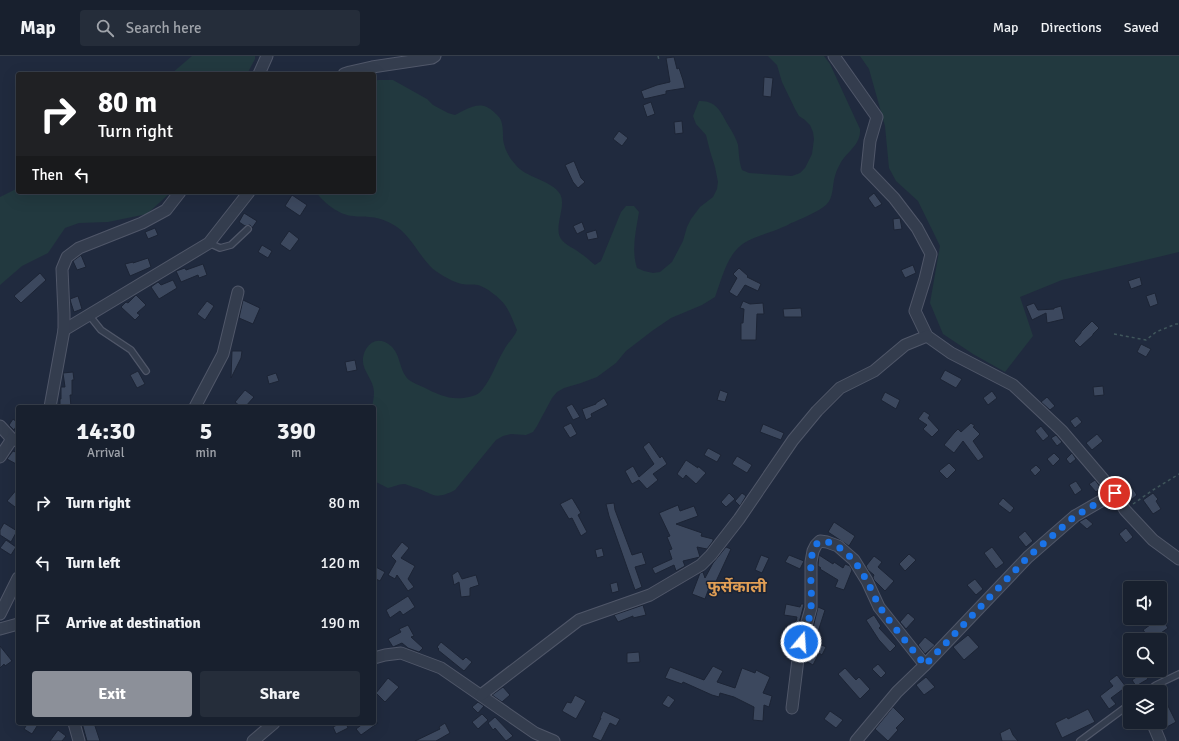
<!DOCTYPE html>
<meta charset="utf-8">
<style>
:root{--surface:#18202e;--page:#252d3a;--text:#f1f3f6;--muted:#9fa3aa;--line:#363e4a;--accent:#8c9099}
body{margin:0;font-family:Signika,"Noto Sans Devanagari",sans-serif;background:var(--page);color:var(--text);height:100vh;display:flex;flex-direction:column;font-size:15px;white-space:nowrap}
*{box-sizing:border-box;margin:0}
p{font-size:13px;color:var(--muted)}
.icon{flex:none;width:22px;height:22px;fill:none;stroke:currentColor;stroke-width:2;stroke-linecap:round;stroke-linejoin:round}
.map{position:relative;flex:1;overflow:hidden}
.panel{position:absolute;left:16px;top:349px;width:360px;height:320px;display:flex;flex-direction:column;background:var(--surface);border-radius:4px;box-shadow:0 4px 16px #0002,0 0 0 1px var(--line)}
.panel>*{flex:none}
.top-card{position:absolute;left:16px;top:16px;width:360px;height:122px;border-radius:4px;box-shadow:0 4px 16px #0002,0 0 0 1px var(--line);background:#202124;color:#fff;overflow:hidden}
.controls{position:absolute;left:1123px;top:525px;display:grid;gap:8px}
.controls a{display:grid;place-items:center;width:44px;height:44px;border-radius:4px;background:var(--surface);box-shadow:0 4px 16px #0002,0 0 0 1px var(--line);font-size:20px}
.pin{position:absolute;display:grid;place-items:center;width:34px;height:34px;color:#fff;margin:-17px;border:2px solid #fff;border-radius:50%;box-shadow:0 1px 4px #0007}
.me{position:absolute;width:44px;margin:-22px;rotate:18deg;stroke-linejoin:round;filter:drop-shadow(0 0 3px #0008)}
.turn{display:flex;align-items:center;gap:14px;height:84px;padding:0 16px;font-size:18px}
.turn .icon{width:52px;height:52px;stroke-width:2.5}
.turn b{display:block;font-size:28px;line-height:34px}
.then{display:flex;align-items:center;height:38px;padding:0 16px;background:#0003;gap:8px;font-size:15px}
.eta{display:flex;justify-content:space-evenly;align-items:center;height:68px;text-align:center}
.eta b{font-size:24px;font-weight:800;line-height:28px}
.cta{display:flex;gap:8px;margin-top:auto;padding:8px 16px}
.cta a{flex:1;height:46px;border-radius:4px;background:var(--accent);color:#fff;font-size:16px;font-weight:800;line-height:46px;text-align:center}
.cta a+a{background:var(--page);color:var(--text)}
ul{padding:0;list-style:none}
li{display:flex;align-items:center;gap:12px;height:60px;padding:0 16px}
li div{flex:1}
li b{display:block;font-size:15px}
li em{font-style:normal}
header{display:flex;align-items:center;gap:24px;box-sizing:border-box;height:56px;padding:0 20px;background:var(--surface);border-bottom:1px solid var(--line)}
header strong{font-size:19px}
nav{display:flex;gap:22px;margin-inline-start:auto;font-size:14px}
.search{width:280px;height:36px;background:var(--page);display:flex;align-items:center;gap:10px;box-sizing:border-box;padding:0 14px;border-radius:4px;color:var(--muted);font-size:15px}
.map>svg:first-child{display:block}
.green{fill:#22393f}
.building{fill:#3c485e;stroke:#1c2435}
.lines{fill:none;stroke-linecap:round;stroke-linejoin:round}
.lane-casing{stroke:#505769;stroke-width:8}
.street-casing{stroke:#505769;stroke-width:13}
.path{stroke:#40565c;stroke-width:1.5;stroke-dasharray:3 3;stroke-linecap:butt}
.lane{stroke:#343d4e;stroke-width:5.5}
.street{stroke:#343d4e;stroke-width:11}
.route{stroke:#1a73e8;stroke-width:7;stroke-dasharray:0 12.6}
.labels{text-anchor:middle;stroke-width:3;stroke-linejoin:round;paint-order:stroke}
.quarter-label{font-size:16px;font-weight:bold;fill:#e09e55;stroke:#1a2233}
</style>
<header>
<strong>Map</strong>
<div class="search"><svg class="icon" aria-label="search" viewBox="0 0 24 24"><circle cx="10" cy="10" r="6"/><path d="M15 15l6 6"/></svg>Search here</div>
<nav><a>Map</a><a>Directions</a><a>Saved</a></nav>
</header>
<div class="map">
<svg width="1179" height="685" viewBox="0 0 1179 685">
<rect width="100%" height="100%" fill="#202a3e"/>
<g class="green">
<path d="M192,0H255V3L247,18H171Z"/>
<path d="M768,0H824L830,8L860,73C861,88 849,94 841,106C839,110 836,115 835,120C832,129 834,142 826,149C819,155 803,162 794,166C790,167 787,170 783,171C769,178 751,180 739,191C726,203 721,225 715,241L702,249L671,262L652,275L626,295L616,307L597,321L581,327L564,332L557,336L552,342L537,370L533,376L526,379L511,378L503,380L496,384L455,434C432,446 433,436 413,431C410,430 406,428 404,428C399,428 393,431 388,432L374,425V351H372C373,346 374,341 374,336C373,319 356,312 366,293C372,283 382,282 391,290C401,299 399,315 409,324C413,327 419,329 423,331C439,339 451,345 469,341C474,340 479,338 482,334C492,322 496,307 504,294C508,286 514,282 517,274C513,265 510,256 505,249C500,242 486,231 478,229C473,228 467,229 462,228C455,227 439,218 433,213C418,199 410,177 392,168C385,164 376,161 369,161C364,160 358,161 353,160C339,159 324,147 316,136H374V25L378,24H393L427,43L433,49L448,57L455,59C468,52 481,43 494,56C498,60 501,62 502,68C503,73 503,78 503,83C504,92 509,102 515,108C525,122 552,124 560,138C567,150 553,171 561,183C565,189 574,192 580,197C585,200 590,205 595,209L601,205L621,156L626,150H634L639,156C636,175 631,193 637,212L644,215L653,217L660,216L672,206L683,185L687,171L691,163L700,151L713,141L717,133L718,126L715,111L710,95L706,79L696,68L693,60L699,45C716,44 721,56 728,69C732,75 736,82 738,89C739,97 739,106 742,114L749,117L792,120L800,117L805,112L812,98L814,83L813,76L810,69L805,64L799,60L795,53L782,26L777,9Z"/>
<path d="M860,0H1179V196L1062,224L1020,241L1033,280L1005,316L973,298L943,278L930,247L940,190L918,145L896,125L889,112L885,70L869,13Z"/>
<path d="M18,132V136H171L147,158L108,166L79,167L65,172L48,197L22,210L0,229V141Z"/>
</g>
<g class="building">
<path d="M674,1L677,13L679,12L683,24L685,32L666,35V38L644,43L641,35L657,29L670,26L666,2Z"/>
<path d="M764,21L773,22L771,41L763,40Z"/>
<path d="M651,46L655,58L647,61L643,49Z"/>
<path d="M682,65L683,77L675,78L674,66Z"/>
<path d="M619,75L628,82L622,90L613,83Z"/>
<path d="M574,105L581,122L585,126L578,132L573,126L565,109Z"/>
<path d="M874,137L882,148L875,152L868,142Z"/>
<path d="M292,139L307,149L300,160L285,150Z"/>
<path d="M244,157L257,165L252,172L250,169L245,170L239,166Z"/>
<path d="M900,162L902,173L894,174L893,163Z"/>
<path d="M582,166L585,174L577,178L573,170Z"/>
<path d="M155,172L158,179L148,183L145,176Z"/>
<path d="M596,174L598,182L588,184L586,177Z"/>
<path d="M289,175L299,183L290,195L280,188Z"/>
<path d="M262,189L272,195L268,202L258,196Z"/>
<path d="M81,199L86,211L77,214L73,205Z"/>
<path d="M148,202L151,211L130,220L125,208L133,206V207Z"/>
<path d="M203,208L207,219L199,222L198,219L181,226L176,215L185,212L186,214Z"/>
<path d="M913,209L916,217L905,222L901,214Z"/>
<path d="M739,212L748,220L747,221L761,228L758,235L745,229L737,241L729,236L737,222L733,218Z"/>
<path d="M40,217L46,224L21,247L14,240Z"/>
<path d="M1140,221L1142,229L1131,233L1128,225Z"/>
<path d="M173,224L177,232L159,243L151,231L158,226L161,229Z"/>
<path d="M1155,237L1158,248L1150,251L1146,240Z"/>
<path d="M136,239L146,249L137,257L140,259L135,264L121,251L126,246L128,247Z"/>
<path d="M78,240L82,253L74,256L71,247L70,243Z"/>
<path d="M243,244L260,252L253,268L239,262Z"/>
<path d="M207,245L214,250L205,264L197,258Z"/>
<path d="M743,245L750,248L763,247L764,258H757L756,284H741V267H743L744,253L740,252Z"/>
<path d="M1034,247L1038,254L1054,253V252L1061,250L1064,263L1047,267L1046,257L1032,264L1026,250Z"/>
<path d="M801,252L802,261H784L783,253Z"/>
<path d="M1092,265L1099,272L1093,278V279L1080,291L1074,285L1081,277V276Z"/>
<path d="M1141,288L1151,293L1146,301L1137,296Z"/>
<path d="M232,295H242L241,302L231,322Z"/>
<path d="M355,304L357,314L347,316L345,306Z"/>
<path d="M945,314L962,323L956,332L940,323Z"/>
<path d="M138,315L145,328L137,332L130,319Z"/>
<path d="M73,316L74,324H72V339H70L71,351H60V343H61V331H65L63,317Z"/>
<path d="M276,317L279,325L269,328L267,320Z"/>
<path d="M1103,330L1104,339L1094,340L1093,331Z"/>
<path d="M245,334L254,341L245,351H241L235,346Z"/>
<path d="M720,334L728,337L725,346L717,344Z"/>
<path d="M992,335L997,342L988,349L983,342Z"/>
<path d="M885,336L900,344L896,353L881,344Z"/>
<path d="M1047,341L1055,350L1050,354L1041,346Z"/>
<path d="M604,342L608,349L591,358L592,361L586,364L582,353L596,348V347Z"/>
<path d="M572,348L580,361L573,364L566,351Z"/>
<path d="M924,355L930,359L928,362L939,374L932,381L923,373L927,369L918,363Z"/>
<path d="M1077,360L1082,366L1075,372L1070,365Z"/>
<path d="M13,363L18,367L14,374L9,369Z"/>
<path d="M571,367L577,378L570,382L563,371Z"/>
<path d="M971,367L975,370L973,371L980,378L973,385L984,401L978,405L963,385L954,397L944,389L954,377L958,373L961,376Z"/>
<path d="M763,368L784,377L781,384L760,376Z"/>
<path d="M1041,370L1049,380L1043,385L1035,375Z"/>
<path d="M1097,378L1103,385L1092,394L1086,387Z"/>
<path d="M1056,379L1062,386L1057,390L1051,382Z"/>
<path d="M649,386L660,402L662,400L667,408L653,418L658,424L647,433L639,424L632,428L625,415L633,410L639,421L654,408L643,391Z"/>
<path d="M708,392L721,399L717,406L704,399Z"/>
<path d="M13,395L18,397V409L7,403Z"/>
<path d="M1054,397L1060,403L1053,410L1047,403Z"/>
<path d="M1072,397L1076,403L1070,408L1066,403Z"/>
<path d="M737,400L752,409L747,417L732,408Z"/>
<path d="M686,404L698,412V410L706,417L696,428L686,419L683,423L677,418Z"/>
<path d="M949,407L956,414L947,423L939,415Z"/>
<path d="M1036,409L1041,414L1035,420L1030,414Z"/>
<path d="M1095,424L1101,432L1096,436L1089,428Z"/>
<path d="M1076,425L1082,434L1075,439L1069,429Z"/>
<path d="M1131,430L1137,439L1131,444L1124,435Z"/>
<path d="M18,432V447L15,451L7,445Z"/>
<path d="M729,437L735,443L726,451L721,446Z"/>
<path d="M742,437L746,440L740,450L735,445Z"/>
<path d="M1153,437L1158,443L1156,445L1161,453L1153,458L1143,444Z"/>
<path d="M572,442L581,457L578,459L587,476L581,480L572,462L569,463L560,448Z"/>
<path d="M1003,442L1014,452L1010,457L998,448Z"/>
<path d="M614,447L615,454L632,499L642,496L646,508L635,511L642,531L635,534L609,460L606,448Z"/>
<path d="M678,449L680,455L694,450L698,460L676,468L702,477L701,480L713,483V485L707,493L697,491L700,501L683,505L685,510L676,515L674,509L655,518L652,512L672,503L669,494L672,493L667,481L670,480L659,457Z"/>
<path d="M1086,462L1093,468L1087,473L1079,466Z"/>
<path d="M834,466L855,480L849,490L828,476Z"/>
<path d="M4,467L17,475L11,486L0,479V474Z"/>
<path d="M1126,472L1133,481L1126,487L1119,478Z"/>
<path d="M1025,475L1033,485L1026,491L1018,481Z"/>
<path d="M6,484L16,491L11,499L0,492Z"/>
<path d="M402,486L409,492L401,502L415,510L408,523L414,531L408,535L397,519L395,523L388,519L396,505L391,500Z"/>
<path d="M726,491L731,493L712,534L709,532L705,543L692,538L700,517L703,516L705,522L713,507Z"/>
<path d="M992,491L1004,507L996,513L984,497Z"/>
<path d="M602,492L604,500L597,502L595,494Z"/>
<path d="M909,498L916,504L905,515L899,508Z"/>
<path d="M761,499L769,502L762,517L755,514Z"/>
<path d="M789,499L804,505L800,513L785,506Z"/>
<path d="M819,499L833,508L834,506L843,512L845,508L850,510L852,514L844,534L835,531L838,524L820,513L821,512L818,510Z"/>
<path d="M874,500L882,506L878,511L894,525L885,535L874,524L873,521L874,519L868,514L866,510Z"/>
<path d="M374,510L385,516L380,525L374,522Z"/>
<path d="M458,515L462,523L476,519L479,529L470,532V540L461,541L459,526L454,529L452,519Z"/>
<path d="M975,523L983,533L976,539L967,529Z"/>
<path d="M617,526L619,535L612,537L610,528Z"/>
<path d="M408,540L415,551L403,559L400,555L390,562L386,554Z"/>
<path d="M786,548L800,551L801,548H804L797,575H794L797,561L784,559Z"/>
<path d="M643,549L646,559L633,562V560L618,566L614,559Z"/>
<path d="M818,551L825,554L816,582L811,580Z"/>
<path d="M908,557L915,563L906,573L900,566Z"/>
<path d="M874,559L881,570L879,572L896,590L890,596L879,584L866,564Z"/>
<path d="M1161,561L1168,572L1151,584L1143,574Z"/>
<path d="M408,569L414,580L411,581L423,592L419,596L408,592L402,587L393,591L388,583L401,576L399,573Z"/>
<path d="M968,579L979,591L964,604L953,591Z"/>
<path d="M925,581L935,589L925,598L918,589Z"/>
<path d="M811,584L826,591L822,599L819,597L813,609L806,605L812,594L807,592Z"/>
<path d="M441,586L463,604L466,601L472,606L464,615L438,594L439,593L437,591Z"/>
<path d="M0,590L12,605L5,610L4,608L0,612Z"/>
<path d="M639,596L640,606L627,607V597Z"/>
<path d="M878,608L886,617L881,622L872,613Z"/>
<path d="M713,610L723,615L717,626L735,632L742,612L755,617L756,614L770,621L763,637L772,640L769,651L764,649L763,665L753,664L754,651L734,641L720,637L719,641L712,639L683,626L682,628L665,622L670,611L704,624Z"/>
<path d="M845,612L856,624L859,621L870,633L860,643L838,618Z"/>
<path d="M1144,616L1148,623L1136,630L1132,624Z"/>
<path d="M1117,619L1126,631L1111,642L1116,648L1109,653L1100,640L1113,630L1109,625Z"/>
<path d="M926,621L935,631L924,639L916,629Z"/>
<path d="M388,622L399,631L385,646L376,637Z"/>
<path d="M503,631L510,639L502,646L492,639Z"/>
<path d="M1160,634L1176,666L1165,672L1160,661Z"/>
<path d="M575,639L586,645L576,663L562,655L567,646L571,647Z"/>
<path d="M668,639L675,644L669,652L662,648Z"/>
<path d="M478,646L484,650L478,657L472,651Z"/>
<path d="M893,651L905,663L896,672L898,674L888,685L875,673Z"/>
<path d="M1088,653L1095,666L1062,682L1055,667L1067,661L1068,663Z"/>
<path d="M603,655L620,663L616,670L610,667L601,685L592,681L601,662H600Z"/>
<path d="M830,655L843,664L836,672L824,663Z"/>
<path d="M482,658L488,664L478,673L472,666Z"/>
<path d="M495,661L513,680L506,685L495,672L493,674L488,667Z"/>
<path d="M28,667H39L32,678L24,673Z"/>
<path d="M82,667H94L100,685H87Z"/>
<path d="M341,667H346L348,672L336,678L333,671Z"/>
<path d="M364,667H378L361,679L356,673Z"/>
<path d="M445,667L450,677L436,685H415L440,673L439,671Z"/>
<path d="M1010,672L1013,679L1018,685H1002L1000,677Z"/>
<path d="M58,674L66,680L62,685H50Z"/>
</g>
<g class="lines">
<defs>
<g id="lane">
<path d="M209,187L220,192L231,189L248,173"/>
<path d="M89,259L101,274L131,294L146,315"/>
<path d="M1146,636L1156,629L1179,618"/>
<path d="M1080,685L1130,648"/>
</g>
<g id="street">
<path d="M834,0L877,61L870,85L867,114L894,142L917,172L931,198L925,223L915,255L927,280L951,297L1013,329L1062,375L1115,437L1125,454L1153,484L1179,503"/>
<path d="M259,18L267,0"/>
<path d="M344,18L350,16L372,11L432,2L435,0"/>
<path d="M64,274L209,187L249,136"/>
<path d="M50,351L64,274V258L62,213L67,201L79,192L142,167L166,154L180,136"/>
<path d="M195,351L223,298L238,236"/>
<path d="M0,370L12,383L18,385"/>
<path d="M0,401L12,383"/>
<path d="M0,558L18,522"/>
<path d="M0,573L18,568"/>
<path d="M374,602L385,599L401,597L441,612L535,677L554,685"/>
<path d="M481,639L579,564L650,539L701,509L711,499L739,463L793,384L817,355L840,332L874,315L905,289L927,280"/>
<path d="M792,652L799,595L811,552V506L813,495L816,489L820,485L827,486L838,490L854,504L867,525L879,551L925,609"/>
<path d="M1152,666L1160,685"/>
<path d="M74,667L79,685"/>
<path d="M253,685L274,667"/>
<path d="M856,685L897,636L925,609L1028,501L1075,460L1115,437"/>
</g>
</defs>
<use href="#lane" class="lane-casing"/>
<use href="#street" class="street-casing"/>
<g class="path">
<path d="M658,0L659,4"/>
<path d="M1114,278L1146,284L1156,276L1176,268H1179"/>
<path d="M1133,448L1153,434L1179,418"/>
</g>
<use href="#lane" class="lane"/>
<use href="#street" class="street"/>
</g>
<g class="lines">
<path class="route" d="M801,586C805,575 810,563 811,551C813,535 807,505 815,490C819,484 825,485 831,487C852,497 862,515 872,535C874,540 877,546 880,551C893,571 910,590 925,609L1028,501L1075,460L1115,437"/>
</g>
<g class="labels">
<g class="quarter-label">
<text x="737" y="536">फुर्सेकाली</text>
</g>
</g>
</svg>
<div class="controls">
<a><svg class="icon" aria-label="sound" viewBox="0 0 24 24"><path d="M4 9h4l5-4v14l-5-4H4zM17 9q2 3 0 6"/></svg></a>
<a><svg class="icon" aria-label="search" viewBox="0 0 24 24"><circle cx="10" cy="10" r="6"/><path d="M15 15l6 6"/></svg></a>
<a><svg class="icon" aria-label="layers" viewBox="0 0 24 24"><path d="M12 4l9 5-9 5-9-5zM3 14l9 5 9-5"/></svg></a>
</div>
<div class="pin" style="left:1115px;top:437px;background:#d93025"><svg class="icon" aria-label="arrive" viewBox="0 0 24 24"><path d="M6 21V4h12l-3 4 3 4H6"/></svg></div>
<svg class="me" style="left:801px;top:586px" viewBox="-20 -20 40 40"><circle r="17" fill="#1a73e8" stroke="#fff" stroke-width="3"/><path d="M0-11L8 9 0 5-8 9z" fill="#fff"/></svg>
<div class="top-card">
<div class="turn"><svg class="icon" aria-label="right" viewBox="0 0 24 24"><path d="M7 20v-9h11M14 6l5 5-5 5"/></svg><div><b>80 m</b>Turn right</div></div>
<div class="then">Then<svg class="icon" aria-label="left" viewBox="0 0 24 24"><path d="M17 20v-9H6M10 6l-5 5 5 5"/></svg></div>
</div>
<section class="panel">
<div class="eta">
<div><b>14:30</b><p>Arrival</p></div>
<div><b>5</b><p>min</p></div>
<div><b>390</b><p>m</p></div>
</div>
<ul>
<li><svg class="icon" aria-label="right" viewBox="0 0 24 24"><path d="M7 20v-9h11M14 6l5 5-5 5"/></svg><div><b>Turn right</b></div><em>80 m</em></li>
<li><svg class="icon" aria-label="left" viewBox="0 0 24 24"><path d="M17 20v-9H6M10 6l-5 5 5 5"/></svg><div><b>Turn left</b></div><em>120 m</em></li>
<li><svg class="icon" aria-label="arrive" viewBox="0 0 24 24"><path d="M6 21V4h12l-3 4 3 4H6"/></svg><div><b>Arrive at destination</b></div><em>190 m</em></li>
</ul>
<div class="cta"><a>Exit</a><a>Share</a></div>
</section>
</div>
